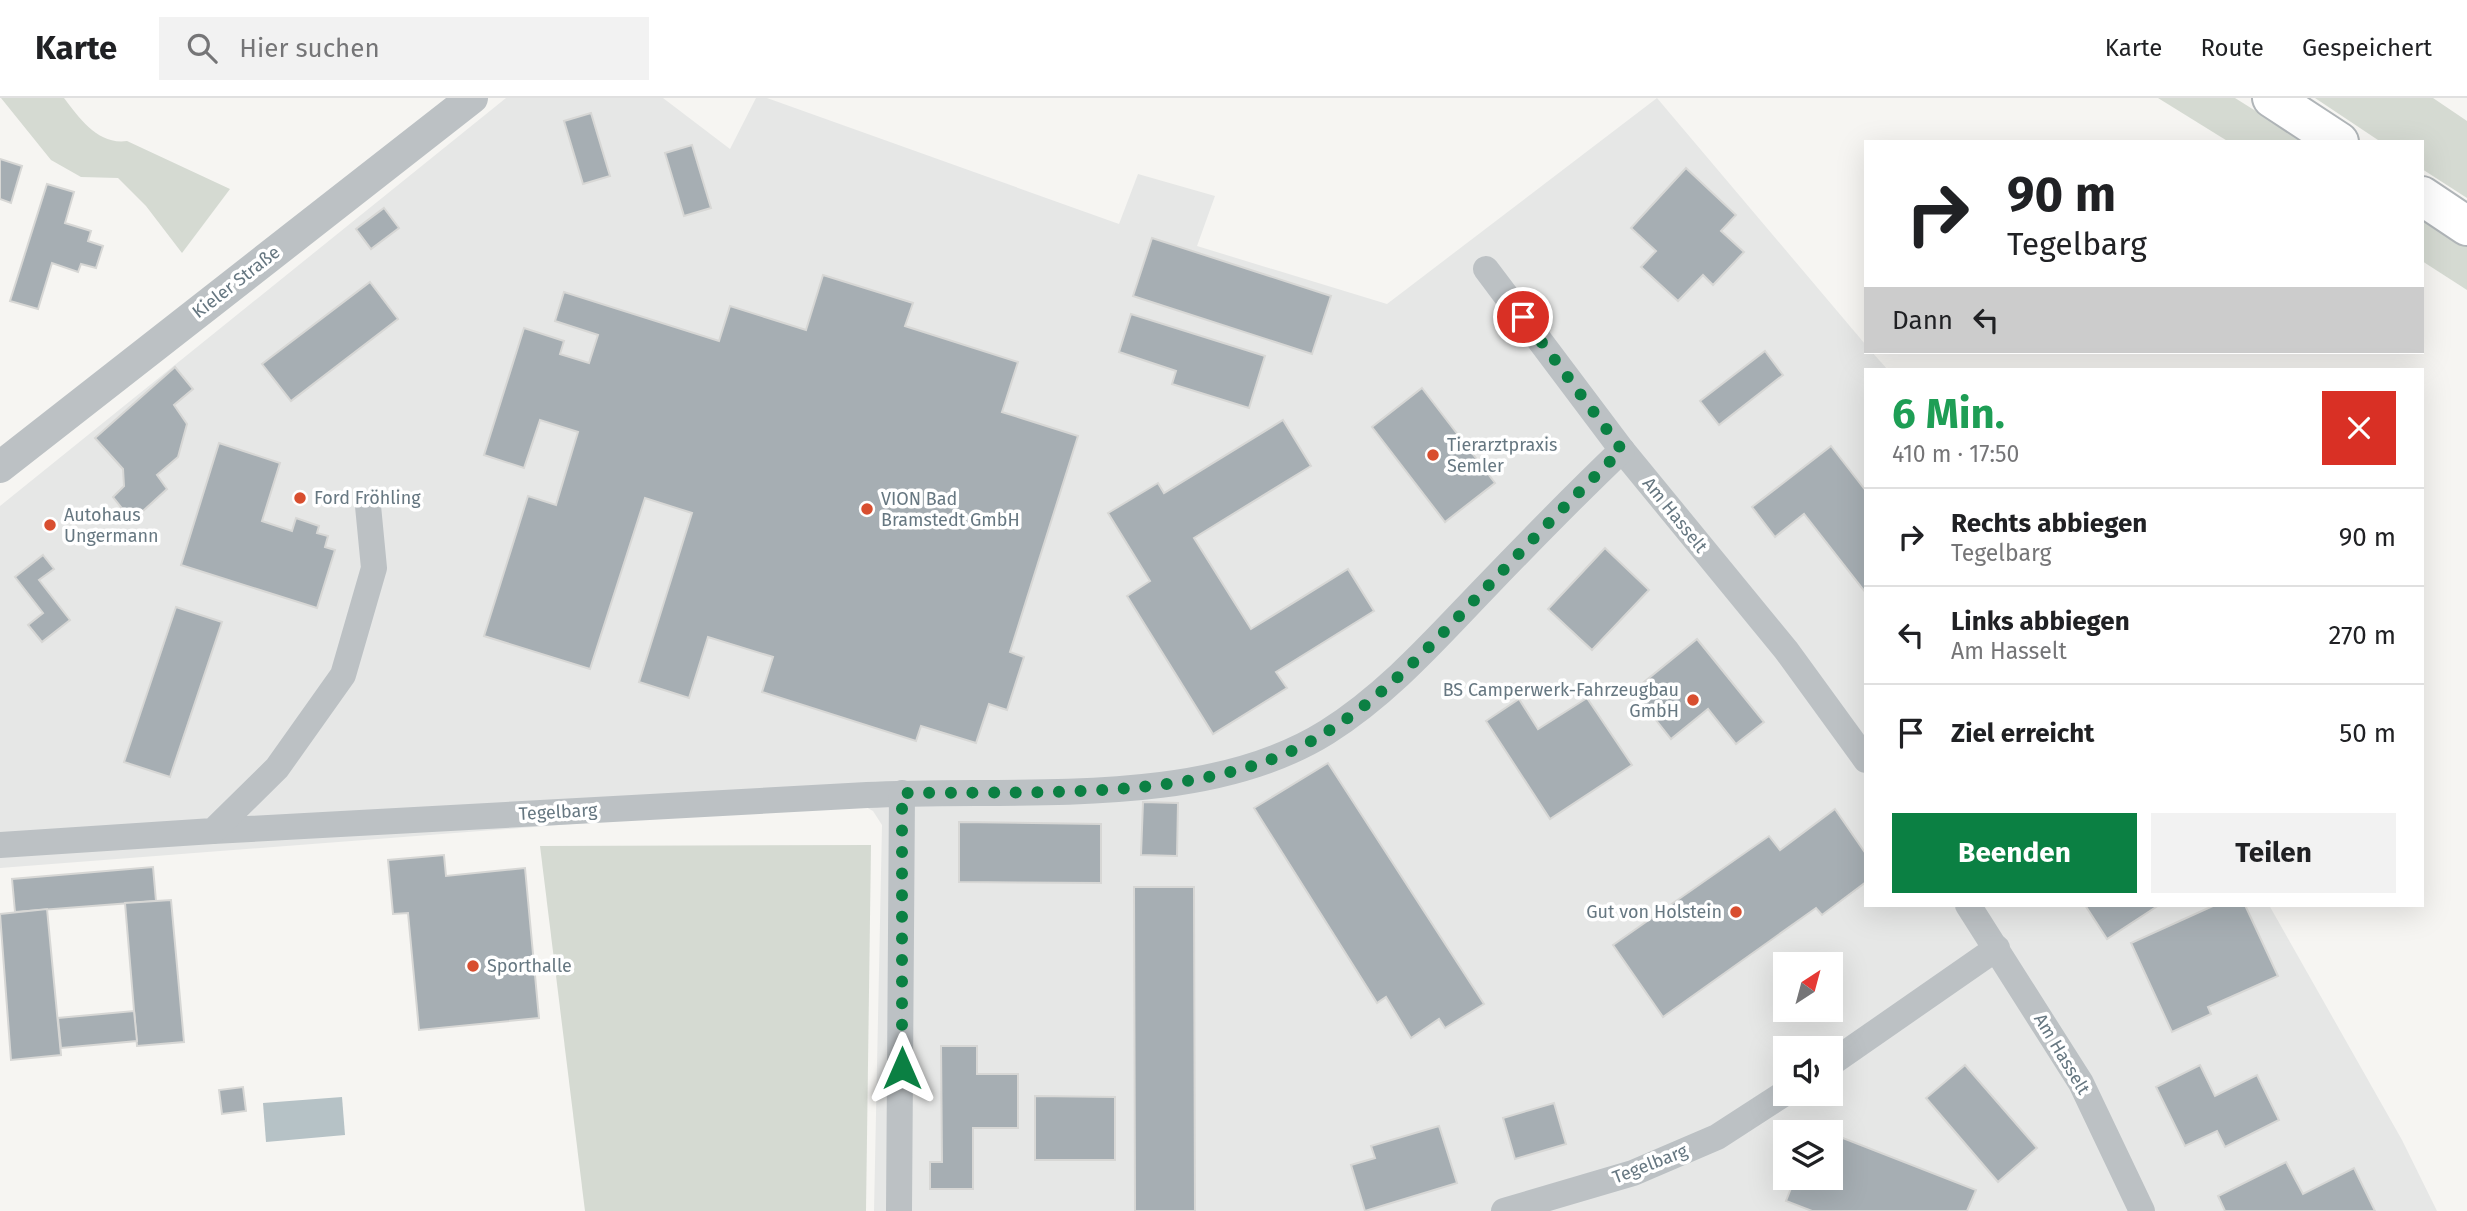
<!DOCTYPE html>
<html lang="de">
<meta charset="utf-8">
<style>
:root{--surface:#fff;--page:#f2f2f2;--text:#202124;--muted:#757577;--line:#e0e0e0;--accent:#0b8043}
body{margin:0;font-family:"Fira Sans",sans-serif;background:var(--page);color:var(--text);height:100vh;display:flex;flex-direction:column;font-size:26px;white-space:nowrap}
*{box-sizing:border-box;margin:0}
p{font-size:23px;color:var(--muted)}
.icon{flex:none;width:38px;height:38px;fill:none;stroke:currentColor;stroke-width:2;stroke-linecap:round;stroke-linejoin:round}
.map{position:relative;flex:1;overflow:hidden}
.panel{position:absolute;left:1864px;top:270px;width:560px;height:539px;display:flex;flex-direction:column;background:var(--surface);border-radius:0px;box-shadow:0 7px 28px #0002}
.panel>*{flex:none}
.guide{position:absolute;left:1864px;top:42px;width:560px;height:214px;border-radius:0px;box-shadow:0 7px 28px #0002;background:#fff;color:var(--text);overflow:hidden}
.needle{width:46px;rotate:36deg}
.fabs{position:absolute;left:1773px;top:854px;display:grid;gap:14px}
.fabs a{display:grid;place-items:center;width:70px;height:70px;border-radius:0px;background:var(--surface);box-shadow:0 7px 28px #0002;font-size:35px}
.pin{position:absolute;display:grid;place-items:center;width:60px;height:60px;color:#fff;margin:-30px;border:4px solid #fff;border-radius:50%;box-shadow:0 2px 7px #0007}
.me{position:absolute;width:77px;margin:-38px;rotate:0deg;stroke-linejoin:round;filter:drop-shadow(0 0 5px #0008)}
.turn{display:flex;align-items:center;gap:24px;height:147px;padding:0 28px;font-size:32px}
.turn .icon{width:91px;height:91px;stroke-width:2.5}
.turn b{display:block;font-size:49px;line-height:60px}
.then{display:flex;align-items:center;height:66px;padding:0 28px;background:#0003;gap:14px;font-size:26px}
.round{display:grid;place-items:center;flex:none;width:74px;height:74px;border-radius:0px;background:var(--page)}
.summary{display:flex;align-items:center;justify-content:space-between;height:119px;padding:0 28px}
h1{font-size:42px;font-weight:700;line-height:52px;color:#1e9e55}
.button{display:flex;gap:14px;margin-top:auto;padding:14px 28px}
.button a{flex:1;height:80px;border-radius:0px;background:var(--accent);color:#fff;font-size:28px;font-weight:700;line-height:80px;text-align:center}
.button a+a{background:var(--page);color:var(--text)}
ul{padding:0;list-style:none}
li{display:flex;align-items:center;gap:21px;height:98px;padding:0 28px;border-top:2px solid var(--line)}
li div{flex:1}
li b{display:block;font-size:26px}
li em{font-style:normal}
header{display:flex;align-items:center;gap:42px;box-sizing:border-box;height:98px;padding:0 35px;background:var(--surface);border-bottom:2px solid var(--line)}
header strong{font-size:33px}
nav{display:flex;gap:38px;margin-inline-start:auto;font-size:24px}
.search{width:490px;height:63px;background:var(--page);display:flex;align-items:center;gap:18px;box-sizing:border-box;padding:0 24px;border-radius:0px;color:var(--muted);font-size:26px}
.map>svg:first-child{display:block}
.built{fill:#e6e7e6;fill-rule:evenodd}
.green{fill:#d5dad2}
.water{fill:#b6c2c6}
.building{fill:#a6aeb3;stroke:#d7d7d5;stroke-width:2}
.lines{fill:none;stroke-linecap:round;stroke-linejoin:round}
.primary-casing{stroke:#b0b5b8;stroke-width:42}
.minor{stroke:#bcc1c4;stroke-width:26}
.tertiary{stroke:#bcc1c4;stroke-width:32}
.primary{stroke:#fff;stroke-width:38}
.route{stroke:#0b8043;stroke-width:12;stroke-dasharray:0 21.6}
.poi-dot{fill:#d84e2f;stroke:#fff;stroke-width:2.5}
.labels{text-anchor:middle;stroke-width:7;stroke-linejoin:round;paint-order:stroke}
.street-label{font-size:18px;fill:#667781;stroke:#fff}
.poi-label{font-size:18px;fill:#667781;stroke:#fff;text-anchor:start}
</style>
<header>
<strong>Karte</strong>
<div class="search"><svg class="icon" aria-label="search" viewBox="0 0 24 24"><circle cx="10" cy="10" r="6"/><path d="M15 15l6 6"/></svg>Hier suchen</div>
<nav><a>Karte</a><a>Route</a><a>Gespeichert</a></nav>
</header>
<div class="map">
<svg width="2467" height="1113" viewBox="0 0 2467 1113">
<rect width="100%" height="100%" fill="#f6f5f2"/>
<path class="built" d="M506,0H663L730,51L756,0H767L1119,126L1138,76L1215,98L1197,148L1387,206L1657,0L1865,246L1866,254H1872L1887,271H1866V807H2269L2402,1042L2437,1113H874L882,727L873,713L857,704L0,770V408ZM1785,866H1830V912H1785ZM1785,950H1830V996H1785ZM1785,1034H1830V1080H1785Z"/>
<g class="green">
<path d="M1,0H64C80,21 98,47 127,43L230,91L182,155L146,108L118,80L81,79L51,62Z"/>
<path d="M2158,0H2235L2305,44H2229Z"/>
<path d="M2315,0H2433L2467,23V100L2422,71V44H2381Z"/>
<path d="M2422,117L2467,148V192L2422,163Z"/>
<path d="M871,747L866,1113H585L540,748Z"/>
</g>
<path class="water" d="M342,999L345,1037L266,1044L263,1005Z"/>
<g class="building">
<path d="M591,15L610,78L583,86L564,23Z"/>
<path d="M692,47L711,110L684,118L665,55Z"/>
<path d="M0,61L22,68L11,105L0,101Z"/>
<path d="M1686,70L1736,117L1721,133L1744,154L1713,187L1703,177L1678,203L1641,169L1656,153L1631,130Z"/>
<path d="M47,86L74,94L65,125L91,133L88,143L103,148L96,170L81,166L78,174L52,165L38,211L10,203Z"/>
<path d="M384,110L399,130L371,151L356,131Z"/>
<path d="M1152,140L1331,198L1312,256L1133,198Z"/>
<path d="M823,177L913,205L905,228L1018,264L1002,314L1078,338L1010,554L1024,559L1007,612L989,606L976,645L921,628L916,643L762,594L773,559L708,539L689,600L639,584L692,415L645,400L590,571L484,538L528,398L556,407L578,334L540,322L524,370L484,357L524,230L564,243L560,256L589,265L598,237L555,223L564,194L719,243L730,208L806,232Z"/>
<path d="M370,184L398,221L291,303L262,266Z"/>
<path d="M1131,216L1265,258L1249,310L1172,286L1176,273L1119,254Z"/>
<path d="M1765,253L1783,277L1719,327L1700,303Z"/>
<path d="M175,269L193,291L174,307L187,326L178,359L157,377L167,391L132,423L113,399L124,388L123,371L95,340Z"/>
<path d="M1422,290L1495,385L1445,424L1372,329Z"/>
<path d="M1283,322L1311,368L1194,440L1251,531L1348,471L1374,513L1276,574L1287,590L1213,636L1127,498L1150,483L1108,415L1158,385L1164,395Z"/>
<path d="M219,345L280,365L262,423L292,433L296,420L319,428L317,435L328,438L325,449L335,452L317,510L181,467Z"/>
<path d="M1831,348L1866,393V495L1804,416L1775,439L1752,409Z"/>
<path d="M1605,450L1649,492L1592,552L1548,511Z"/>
<path d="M43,457L54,471L39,482L70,522L42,544L28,527L43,515L15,479Z"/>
<path d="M176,509L222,524L170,679L124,664Z"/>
<path d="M1697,541L1764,624L1736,646L1708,611L1671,641L1633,593Z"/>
<path d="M1587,600L1632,667L1550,721L1486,623L1519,601L1538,631Z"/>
<path d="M1328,665L1484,906L1445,930L1439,921L1411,940L1386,899L1377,905L1254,710Z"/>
<path d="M1143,704L1178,705L1177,758L1141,757Z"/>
<path d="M1835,711L1866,756V784L1822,817L1816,810L1663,919L1613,847L1769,738L1780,752Z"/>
<path d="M959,724L1101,726V785L959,784Z"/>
<path d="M444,757L446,778L525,770L539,920L419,932L408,815L393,816L388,762Z"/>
<path d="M153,769L156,803L15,814L12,781Z"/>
<path d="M1134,789H1194L1195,1113H1135Z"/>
<path d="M171,802L184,944L137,948L125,805Z"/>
<path d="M2085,807H2159L2107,841Z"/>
<path d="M2215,807H2245L2278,878L2208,909L2211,916L2172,934L2131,845Z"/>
<path d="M47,811L61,957L11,962L0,816Z"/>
<path d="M134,913L137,943L61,950L58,920Z"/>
<path d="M941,948H977V976H1018V1030H973V1091H930V1064H942Z"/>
<path d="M1965,967L2037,1050L1998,1084L1926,1000Z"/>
<path d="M2200,967L2215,998L2257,977L2279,1022L2225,1049L2217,1033L2185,1048L2156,989Z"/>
<path d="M243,989L246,1013L222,1016L219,992Z"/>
<path d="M1035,998L1115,999V1062H1035Z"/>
<path d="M1554,1005L1566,1046L1515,1061L1503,1020Z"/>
<path d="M1439,1028L1457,1085L1365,1113L1351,1067L1375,1060L1371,1048Z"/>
<path d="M1830,1035L1976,1092L1967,1113H1812L1786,1103L1795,1080H1830Z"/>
<path d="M2286,1064L2303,1096L2354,1070L2375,1113H2225L2218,1098Z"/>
</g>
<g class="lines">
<defs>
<g id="primary">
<path d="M2272,0L2339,44"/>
<path d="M2422,98L2467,128"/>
</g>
</defs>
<use href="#primary" class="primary-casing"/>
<g class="minor">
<path d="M1486,171L1622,352L1786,552L1866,662"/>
<path d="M213,733C431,721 649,709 867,697C1011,689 1201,713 1327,634C1387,596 1433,544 1481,494C1527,446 1574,398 1622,352"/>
<path d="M0,747L213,733L277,670L343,577L374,470L368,408"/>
<path d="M1968,807L2081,985L2142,1113"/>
<path d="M1830,966L1997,850"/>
<path d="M899,1113L902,695"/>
<path d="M1504,1113L1633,1075L1717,1039L1785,995"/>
</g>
<path class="tertiary" d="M0,369L472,0"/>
<use href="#primary" class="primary"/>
</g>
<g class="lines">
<path class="route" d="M902,970V695C1019,693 1166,702 1275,660C1361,627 1426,552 1488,488C1532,442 1576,396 1622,352L1523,219"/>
</g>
<g class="poi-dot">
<circle cx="1433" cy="357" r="7"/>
<circle cx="300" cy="400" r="7"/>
<circle cx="867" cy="411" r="7"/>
<circle cx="50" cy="427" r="7"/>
<circle cx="1693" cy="602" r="7"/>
<circle cx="1736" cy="814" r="7"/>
<circle cx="473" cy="868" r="7"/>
</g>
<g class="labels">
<g class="street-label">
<text transform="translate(236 184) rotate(-38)" y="6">Kieler Straße</text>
<text transform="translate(1675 417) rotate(51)" y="6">Am Hasselt</text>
<text transform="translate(558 714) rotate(-3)" y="6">Tegelbarg</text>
<text transform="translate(2062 956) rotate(59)" y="6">Am Hasselt</text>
<text transform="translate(1650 1066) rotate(-21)" y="6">Tegelbarg</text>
</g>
<g class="poi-label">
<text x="1447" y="353">Tierarztpraxis<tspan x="1447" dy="21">Semler</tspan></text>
<text x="314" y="406">Ford Fröhling</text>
<text x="881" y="407">VION Bad<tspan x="881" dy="21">Bramstedt GmbH</tspan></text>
<text x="64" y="423">Autohaus<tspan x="64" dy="21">Ungermann</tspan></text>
<text x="1679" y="598" text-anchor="end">BS Camperwerk-Fahrzeugbau<tspan x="1679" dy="21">GmbH</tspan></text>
<text x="1722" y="820" text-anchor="end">Gut von Holstein</text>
<text x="487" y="874">Sporthalle</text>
</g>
</g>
</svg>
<div class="fabs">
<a><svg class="needle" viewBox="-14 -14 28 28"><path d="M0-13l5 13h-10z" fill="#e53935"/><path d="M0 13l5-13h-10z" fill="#757577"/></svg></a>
<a><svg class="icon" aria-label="sound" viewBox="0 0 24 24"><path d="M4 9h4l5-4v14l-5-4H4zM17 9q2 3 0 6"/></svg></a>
<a><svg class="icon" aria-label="layers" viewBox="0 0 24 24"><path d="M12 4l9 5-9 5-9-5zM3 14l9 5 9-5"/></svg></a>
</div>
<div class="pin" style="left:1523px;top:219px;background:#d93025"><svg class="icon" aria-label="arrive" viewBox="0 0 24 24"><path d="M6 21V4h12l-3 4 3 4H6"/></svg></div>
<svg class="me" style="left:902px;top:970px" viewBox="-20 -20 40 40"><path d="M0-17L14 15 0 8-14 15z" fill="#0b8043" stroke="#fff" stroke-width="4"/></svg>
<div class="guide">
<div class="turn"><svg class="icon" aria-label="right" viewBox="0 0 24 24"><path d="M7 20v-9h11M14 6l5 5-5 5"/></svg><div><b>90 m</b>Tegelbarg</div></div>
<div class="then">Dann<svg class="icon" aria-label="left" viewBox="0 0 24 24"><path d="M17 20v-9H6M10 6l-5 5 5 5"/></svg></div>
</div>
<section class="panel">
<div class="summary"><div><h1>6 Min.</h1><p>410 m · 17:50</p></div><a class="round" style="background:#d93025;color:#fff"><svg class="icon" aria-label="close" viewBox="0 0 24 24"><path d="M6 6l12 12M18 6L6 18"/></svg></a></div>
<ul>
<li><svg class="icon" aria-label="right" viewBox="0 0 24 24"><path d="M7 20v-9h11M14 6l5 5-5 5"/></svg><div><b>Rechts abbiegen</b><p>Tegelbarg</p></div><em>90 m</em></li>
<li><svg class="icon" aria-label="left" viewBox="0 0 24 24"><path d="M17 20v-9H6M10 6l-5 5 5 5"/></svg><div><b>Links abbiegen</b><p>Am Hasselt</p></div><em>270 m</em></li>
<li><svg class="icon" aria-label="arrive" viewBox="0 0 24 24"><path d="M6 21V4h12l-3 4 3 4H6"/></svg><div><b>Ziel erreicht</b></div><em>50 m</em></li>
</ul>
<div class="button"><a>Beenden</a><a>Teilen</a></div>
</section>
</div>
